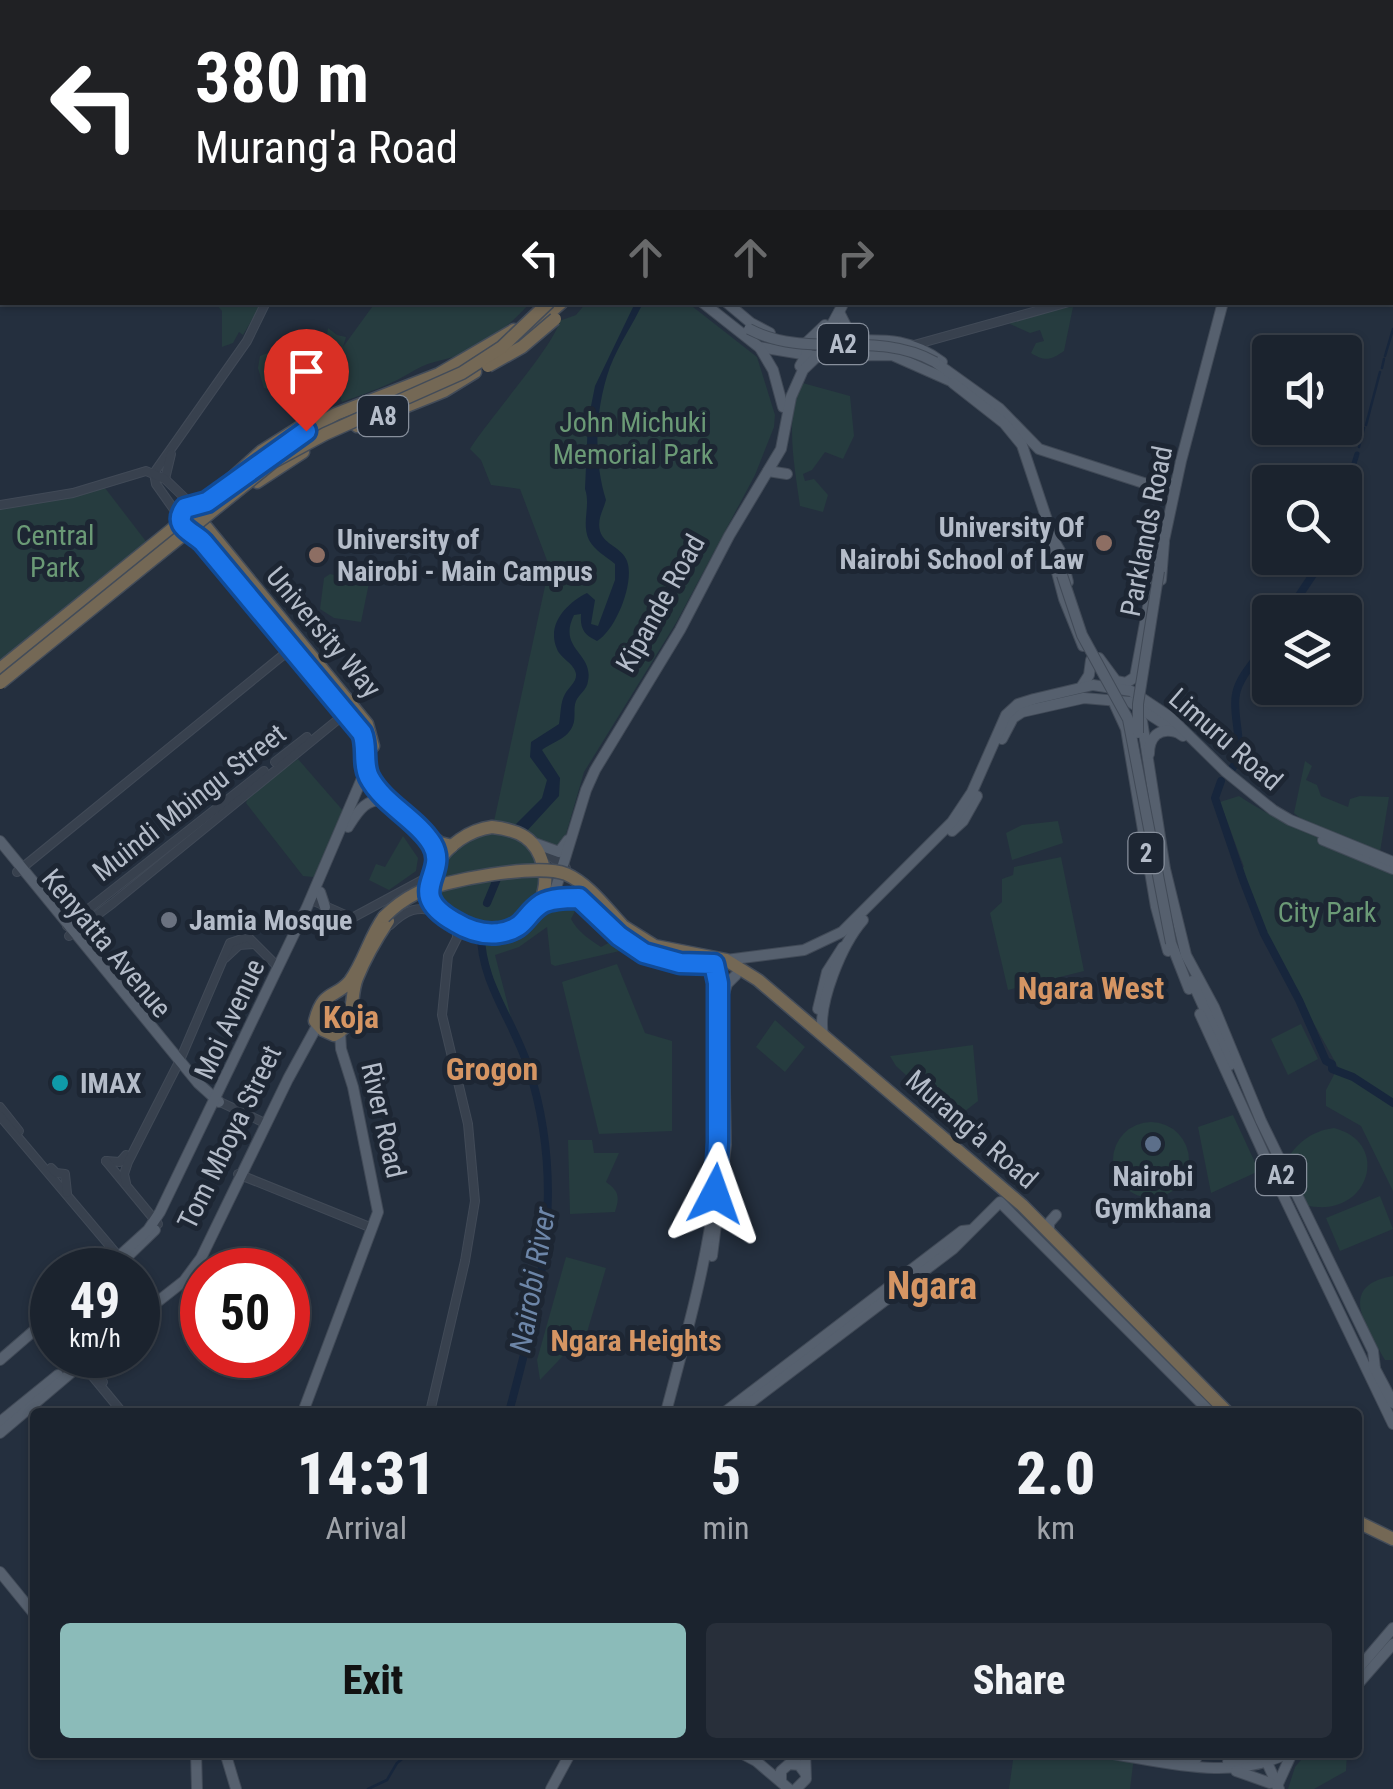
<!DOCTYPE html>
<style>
:root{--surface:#1b232e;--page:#282f3a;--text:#f1f3f6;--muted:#a0a4aa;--line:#39404a;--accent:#8bbbb9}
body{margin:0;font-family:"Roboto Condensed",sans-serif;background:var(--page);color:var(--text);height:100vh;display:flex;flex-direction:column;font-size:38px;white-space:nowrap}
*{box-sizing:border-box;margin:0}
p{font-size:32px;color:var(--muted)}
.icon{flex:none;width:55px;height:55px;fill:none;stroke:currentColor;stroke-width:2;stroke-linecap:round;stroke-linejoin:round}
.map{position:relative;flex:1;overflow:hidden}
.side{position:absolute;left:30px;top:1408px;width:1332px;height:350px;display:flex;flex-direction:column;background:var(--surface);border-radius:10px;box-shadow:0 2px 8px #0004,0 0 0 2px var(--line)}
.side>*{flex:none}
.top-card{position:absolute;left:0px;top:0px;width:1395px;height:305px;box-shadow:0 2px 8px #0004,0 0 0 2px var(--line);background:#202124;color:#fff;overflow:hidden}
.buttons{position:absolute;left:1252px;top:335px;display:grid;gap:20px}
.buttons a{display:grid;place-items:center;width:110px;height:110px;border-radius:10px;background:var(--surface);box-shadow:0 2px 8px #0004,0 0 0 2px var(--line);font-size:50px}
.speed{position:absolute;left:30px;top:1248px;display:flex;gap:20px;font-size:50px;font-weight:700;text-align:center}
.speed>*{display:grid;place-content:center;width:130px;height:130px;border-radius:50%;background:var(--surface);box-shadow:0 2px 8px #0004,0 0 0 2px var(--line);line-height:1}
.speed small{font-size:25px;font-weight:400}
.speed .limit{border:15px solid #d22;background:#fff;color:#111}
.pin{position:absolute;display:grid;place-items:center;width:85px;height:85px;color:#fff;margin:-102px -42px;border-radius:50% 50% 50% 0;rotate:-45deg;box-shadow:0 0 10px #0007}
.pin .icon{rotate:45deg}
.me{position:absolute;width:110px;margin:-55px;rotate:4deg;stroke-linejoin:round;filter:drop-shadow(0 0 8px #0008)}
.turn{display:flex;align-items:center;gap:35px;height:210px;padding:0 30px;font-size:45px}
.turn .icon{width:130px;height:130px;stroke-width:2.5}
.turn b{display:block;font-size:70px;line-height:85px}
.lanes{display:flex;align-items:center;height:95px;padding:0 30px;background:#0003;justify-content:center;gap:50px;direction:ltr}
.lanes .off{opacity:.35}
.eta{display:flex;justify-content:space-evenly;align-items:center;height:170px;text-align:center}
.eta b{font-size:60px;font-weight:800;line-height:70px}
.cta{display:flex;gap:20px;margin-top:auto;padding:20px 30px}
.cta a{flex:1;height:115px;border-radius:10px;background:var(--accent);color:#111;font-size:40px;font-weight:800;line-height:115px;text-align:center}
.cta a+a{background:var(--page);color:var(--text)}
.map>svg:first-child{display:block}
.green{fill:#263c3f}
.water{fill:#17263c}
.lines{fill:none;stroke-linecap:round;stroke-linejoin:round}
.stream{stroke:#17263c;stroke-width:2.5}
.canal{stroke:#17263c;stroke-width:5}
.river{stroke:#17263c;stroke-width:8}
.minor-casing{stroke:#414a57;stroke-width:10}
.major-casing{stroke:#414a57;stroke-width:12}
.highway-casing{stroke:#434c59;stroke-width:15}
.minor{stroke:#38414e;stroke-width:8}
.major{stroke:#56606e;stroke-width:10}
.highway{stroke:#746855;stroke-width:12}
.major-bridge-casing{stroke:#414a57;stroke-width:12;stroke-linecap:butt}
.highway-bridge-casing{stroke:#434c59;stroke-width:15;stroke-linecap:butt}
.major-bridge{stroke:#56606e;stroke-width:10}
.highway-bridge{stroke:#746855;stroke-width:12}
.route-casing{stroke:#114b97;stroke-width:25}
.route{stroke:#1a73e8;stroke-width:18}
.education-dot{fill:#8d6e63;stroke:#1d2633;stroke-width:4}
.worship-dot{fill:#6b7280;stroke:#1d2633;stroke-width:4}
.culture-dot{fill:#0f9aa8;stroke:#1d2633;stroke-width:4}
.service-dot{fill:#5c6f8a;stroke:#1d2633;stroke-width:4}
.labels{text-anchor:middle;stroke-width:10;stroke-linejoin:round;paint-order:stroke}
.shield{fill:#1d2633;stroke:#878f9c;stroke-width:2.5}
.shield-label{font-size:25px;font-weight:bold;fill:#b4bcc9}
.park-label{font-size:28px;fill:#6b9a76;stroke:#1d2633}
.poi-label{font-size:28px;font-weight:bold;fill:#b4bcc9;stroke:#1d2633;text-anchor:start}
.street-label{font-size:28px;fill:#b4bcc9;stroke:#1d2633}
.water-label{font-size:30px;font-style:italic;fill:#6d86a8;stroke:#1d2633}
.neighbourhood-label{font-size:30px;font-weight:bold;fill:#d59563;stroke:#1d2633}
.quarter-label{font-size:32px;font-weight:bold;fill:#d59563;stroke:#1d2633}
.district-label{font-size:38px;font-weight:bold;fill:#d59563;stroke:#1d2633}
</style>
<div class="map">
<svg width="1393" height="1789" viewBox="0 0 1393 1789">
<rect width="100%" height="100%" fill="#242f3e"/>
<g class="green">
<path d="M215,303H262L243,335L239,332L233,343L222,347V311Z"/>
<path d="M375,303H530C513,322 491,341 467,352C451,360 431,360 415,370C392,384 368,393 342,402L339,393L324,397C302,357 324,364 328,328L337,335L346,337L343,347Z"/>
<path d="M586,303H688L757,357L775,415L774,427L755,475L676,623L584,772L562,848L493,826L547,577L551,571L520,489L491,485L481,460L470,449C486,422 558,341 559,321L576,315Z"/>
<path d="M1073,307L1064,351C1051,360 1045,362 1031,353L1036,343L1044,341L1040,330L1030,333L1010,324L1011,315L1040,309Z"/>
<path d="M275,350L290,370L308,377V383L286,401L281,392L264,388L258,368L260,356Z"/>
<path d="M799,382L850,396L854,436L843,459L825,452L812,470L803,474L805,481L814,479L828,495L823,512L800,506C794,463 786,424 799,382Z"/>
<path d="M105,488L148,544L0,663V507Z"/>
<path d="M330,574L369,583L361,622L334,618L320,609L324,578Z"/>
<path d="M298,759L345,813L319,871L313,877L303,876L246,803L249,795Z"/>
<path d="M1305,761L1312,766L1306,780L1317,785L1321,796L1348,807L1350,799L1360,796L1389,797L1380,852L1306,823L1294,813Z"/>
<path d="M1239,796C1287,828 1339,845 1393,862V1191L1361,1126L1326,1106V1090L1338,1067L1264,934L1241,868L1244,867L1220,802Z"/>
<path d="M1058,821L1063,843L1012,860L1006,833L1022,825Z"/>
<path d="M488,833C500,834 516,833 526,842C555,866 538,915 506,926C484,933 464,922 445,913L431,884C445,857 461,844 488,833Z"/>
<path d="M403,836L418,858L416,871L389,890L369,880L376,864L385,867Z"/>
<path d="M1061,857L1084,971L1008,990L990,913L1002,902V879L1013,875L1014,867Z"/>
<path d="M564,904L576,909L571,919C577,931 590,940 601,947L614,940L624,950L555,966L551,964L547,927L519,947L495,955L513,1025L493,979L483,943L488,939C515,937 531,929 547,907Z"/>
<path d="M617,964L645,1033L672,1041V1131L599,1134L562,982Z"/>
<path d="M775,1020L805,1047L785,1072L756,1047Z"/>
<path d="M1301,1024L1318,1059L1288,1075L1271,1039Z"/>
<path d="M973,1045L978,1101L955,1119L896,1066L890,1056Z"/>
<path d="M1233,1115L1259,1171L1211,1193L1198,1127Z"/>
<circle cx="1151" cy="1160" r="38"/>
<path d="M1334,1128C1393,1143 1368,1221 1305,1205L1285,1162C1297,1143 1311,1131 1334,1128Z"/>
<path d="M568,1140H592L594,1153H619L606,1182C619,1191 620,1197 615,1212L570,1214Z"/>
<path d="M1380,1196L1393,1229L1340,1251L1326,1218Z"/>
<path d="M566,1257L606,1268L583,1346L576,1342L540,1380L537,1360Z"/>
<path d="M1393,1276V1360H1385C1368,1328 1335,1286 1393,1276Z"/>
<path d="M1101,1752L1134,1757L1130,1789H1009L1014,1753Z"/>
<path d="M1307,1753H1347L1346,1771L1314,1789H1288L1295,1767Z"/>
</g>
<path class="water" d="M635,303H643C633,324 619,344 610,367C595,409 593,458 606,500C603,511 597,519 600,531C604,545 622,547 627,561C635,582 616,630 597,641C584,635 580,629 581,614L574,615C557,649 594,653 588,681C587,690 579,694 576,701C573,708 576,718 573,725C568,739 552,742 542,750L560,778L559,796L526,832L513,827L542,798L547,780L530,757L531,742L559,724C561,714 560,703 565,694C569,687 577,682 576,674C575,664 560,658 557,649C546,624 567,603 587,593L595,600L591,624L598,626L615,580V564C607,557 594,550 589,540C581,523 591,506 585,489L588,421L595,386Z"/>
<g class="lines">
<g class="stream">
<path d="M530,2L531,0"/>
<path d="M663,2L664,0"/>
<path d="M1385,356L1393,329"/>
<path d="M1382,368L1384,359"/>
<path d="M1366,425L1380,372"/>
<path d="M1359,447L1364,428"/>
<path d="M368,1789L387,1780L397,1763L411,1752"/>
</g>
<path class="canal" d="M1345,492L1357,454"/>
<g class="river">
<path d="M1288,612L1324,558"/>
<path d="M1231,770C1248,749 1231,718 1236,694C1239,676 1260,655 1270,640"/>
<path d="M1221,781L1215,798L1243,880L1264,934L1299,1000L1326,1061L1332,1064V1069L1353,1077L1393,1103"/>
<path d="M487,903L499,874"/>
<path d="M481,930C479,980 513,1020 528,1066C568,1188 541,1293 509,1412"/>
</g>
<defs>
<g id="minor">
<path d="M922,0L926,2"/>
<path d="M109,2L121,0"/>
<path d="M379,2L381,0"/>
<path d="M1050,2L1052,0"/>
<path d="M0,19H2"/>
<path d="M914,345L1069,302"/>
<path d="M154,473L247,341L266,302"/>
<path d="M154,473L156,484L180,518"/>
<path d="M165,479L171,454"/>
<path d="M0,505L73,493L146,471L165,479L192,505"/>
<path d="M275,762L307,737"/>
<path d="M541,849L566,868"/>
<path d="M17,872L282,656L295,653"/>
<path d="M547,901L579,898L619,936L644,953L680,963L700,961"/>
<path d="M316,902L352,918L430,876"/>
<path d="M390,925C406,910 417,905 439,912"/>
<path d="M67,926L264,771"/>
<path d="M69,936L113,903L346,713"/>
<path d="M225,958L239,945L254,944"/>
<path d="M220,1102L267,1124"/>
<path d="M0,1107L19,1131"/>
<path d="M0,1116L120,1258"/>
<path d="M106,1161L120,1162L126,1155"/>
<path d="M106,1161L158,1224"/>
<path d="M51,1168L56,1173L65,1174L67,1193"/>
<path d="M238,1174L372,1228"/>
<path d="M126,1183L124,1174L128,1162L180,1060L230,943L248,937L278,967"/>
<path d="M75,1355L122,1412"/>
<path d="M82,1355L103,1382"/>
<path d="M430,1412L465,1261L475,1201L468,1124L442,1015L448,956L457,938V924"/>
</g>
<g id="major">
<path d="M1242,2L1243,0"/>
<path d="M702,302L759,347L814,356L892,355L953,382"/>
<path d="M726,302L751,323L770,333"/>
<path d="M839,312L852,338"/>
<path d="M820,339C867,345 897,329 942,362"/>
<path d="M760,348L773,370L783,407"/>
<path d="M935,362L999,408L1039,449L1156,487L1176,483"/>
<path d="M800,366L807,354L806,343L825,325"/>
<path d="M953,383L1004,423L1022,445L1052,535"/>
<path d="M768,471L787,474"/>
<path d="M1050,529L1048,538L1064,599L1083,646"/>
<path d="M1053,539L1060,551L1068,582"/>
<path d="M1163,545L1181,461L1223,302"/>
<path d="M1153,579L1159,543L1164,539"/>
<path d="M1161,580L1164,542"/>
<path d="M1099,658L1116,681L1126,683L1135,677L1150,596"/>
<path d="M1082,686L1089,675L1091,660"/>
<path d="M1115,705L1126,729L1156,907L1168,951"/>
<path d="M1142,721L1165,869L1186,955L1214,1007L1261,1121L1373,1351L1375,1368"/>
<path d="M1002,739L1013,718L1022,712L1084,698L1130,702L1183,736"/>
<path d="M1149,754C1149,737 1159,727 1176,732"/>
<path d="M348,827C358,811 366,797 388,801"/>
<path d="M952,831L963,821L977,796"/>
<path d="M1323,840L1393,869"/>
<path d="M0,841L198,1083L219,1102"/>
<path d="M534,843L559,852L568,840"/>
<path d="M320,892L325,907"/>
<path d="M539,905L555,891L586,790L595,770L680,630L729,536L781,449L791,397L803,370L825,349L823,341L842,306"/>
<path d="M1171,943L1189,989"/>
<path d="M726,960L804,950L842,932L952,822L972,792L1006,715L1018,704L1034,699L1093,685L1131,691L1170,717L1225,771L1273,810L1290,820L1393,862"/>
<path d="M1192,981L1230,1065"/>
<path d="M723,997L727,984L736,975"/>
<path d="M818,1009L827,972L843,947"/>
<path d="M1200,1014L1273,1174L1393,1424"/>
<path d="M823,1035C817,1004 842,944 863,920"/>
<path d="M1049,1232V1223L1056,1215"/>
<path d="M712,1256L726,1145L724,1039"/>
<path d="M124,1260L155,1230"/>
<path d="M104,1270L148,1230L160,1212L307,907L366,769"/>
<path d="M138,1317L184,1281L201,1258L288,1079L317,1026"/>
<path d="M0,1360L52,1315"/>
<path d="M1373,1365L1393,1403"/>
<path d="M303,1412L378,1212L353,1087L341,1049L340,1032"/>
<path d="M666,1412C685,1340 706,1267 715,1193C723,1124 717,1053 718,983L714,964"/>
<path d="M725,1412L962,1231L971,1230"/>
<path d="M738,1412L953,1249L1000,1202L1210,1412"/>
<path d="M0,1422L58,1375"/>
<path d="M0,1433L92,1355"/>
<path d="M0,1572L35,1615"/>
<path d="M1358,1669L1393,1628"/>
<path d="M1358,1684L1393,1644"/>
<path d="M196,1752L197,1789"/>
<path d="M225,1752L236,1789"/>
<path d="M739,1752L756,1761L789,1789"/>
<path d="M1101,1752C1162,1761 1232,1783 1290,1752"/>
<path d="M1157,1752L1196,1759"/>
<path d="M1265,1758L1279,1789"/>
<path d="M1228,1762L1273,1752"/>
<path d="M1236,1771L1270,1783"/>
<path d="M781,1782V1771L789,1764L799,1765L805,1773"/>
<path d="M1277,1786L1292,1753"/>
<path d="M551,1789L571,1752"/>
<path d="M796,1789L806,1779L805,1752"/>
</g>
<g id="highway">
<path d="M689,2L690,0"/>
<path d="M700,2L702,0"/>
<path d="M717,2L718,0"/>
<path d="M504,352L562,302"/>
<path d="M357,426L444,391L475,372"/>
<path d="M235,482L305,431L336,414L439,374L514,330"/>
<path d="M257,482L303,452"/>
<path d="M206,502L185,508C172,527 193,531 203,543L362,733C368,748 362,765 370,779C389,811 431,825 436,865"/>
<path d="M206,527L367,724L373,746"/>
<path d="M0,669L181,522"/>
<path d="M492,827C519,830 536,838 543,865C547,877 545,891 540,903C511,963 402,923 436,865C448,845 469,830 492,827Z"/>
<path d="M430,835L440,843L452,846"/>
<path d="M384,917C370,936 364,962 350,981C335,999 323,989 315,1021L323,1030L334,1035C357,1025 349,997 357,978C365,958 376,939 388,921"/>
<path d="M623,926L655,946L726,960L758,980L1022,1205L1227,1412"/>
<path d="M1358,1522L1393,1539"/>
</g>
</defs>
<use href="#minor" class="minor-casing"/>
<use href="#major" class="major-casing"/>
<use href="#highway" class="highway-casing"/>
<use href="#minor" class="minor"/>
<use href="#major" class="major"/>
<use href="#highway" class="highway"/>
<defs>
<g id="major-bridge">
<path d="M749,329C810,361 874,328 935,362"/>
<path d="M1062,575L1082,635L1128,719L1171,943"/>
<path d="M1138,733V704L1159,571"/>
</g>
<g id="highway-bridge">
<path d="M488,366L522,347L555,319"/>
<path d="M178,527L262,451L313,419"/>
<path d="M0,683L273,462L325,434L462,373L502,347L549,302"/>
<path d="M384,917C393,908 403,900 415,894C443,880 538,863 566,874C589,884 606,908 623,926"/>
</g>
</defs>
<use href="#major-bridge" class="major-bridge-casing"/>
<use href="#highway-bridge" class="highway-bridge-casing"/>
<use href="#major-bridge" class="major-bridge"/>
<use href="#highway-bridge" class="highway-bridge"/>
</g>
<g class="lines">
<defs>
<path id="route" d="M306,431L207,502L185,508C172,527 192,531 203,542L362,733C368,747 362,763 369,777C383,804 417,819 432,844C450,875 402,892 455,922C468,930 483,935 499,933C526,929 524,915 541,904C551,898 568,898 579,898L619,936L644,953L680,963L714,964L718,983V1142L715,1194"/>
</defs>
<use href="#route" class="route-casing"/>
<use href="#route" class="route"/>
</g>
<g class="education-dot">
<circle cx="1104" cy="543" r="10"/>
<circle cx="317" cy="555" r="10"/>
</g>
<circle class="worship-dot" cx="169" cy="920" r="10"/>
<circle class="culture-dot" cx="60" cy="1083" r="10"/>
<circle class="service-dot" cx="1153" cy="1144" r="10"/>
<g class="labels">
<g class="shield">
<rect x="818" y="324" width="50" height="40" rx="8"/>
<rect x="358" y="396" width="50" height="40" rx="8"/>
<rect x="1128.5" y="833" width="35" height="40" rx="8"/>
<rect x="1256" y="1155" width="50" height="40" rx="8"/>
</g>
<g class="shield-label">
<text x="843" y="353">A2</text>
<text x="383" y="425">A8</text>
<text x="1146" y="862">2</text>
<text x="1281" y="1184">A2</text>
</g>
<g class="park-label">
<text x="633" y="432">John Michuki<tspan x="633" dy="32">Memorial Park</tspan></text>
<text x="55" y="545">Central<tspan x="55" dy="32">Park</tspan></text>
<text x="1327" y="922">City Park</text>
</g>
<g class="poi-label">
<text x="1084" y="537" text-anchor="end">University Of<tspan x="1084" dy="32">Nairobi School of Law</tspan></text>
<text x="337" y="549">University of<tspan x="337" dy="32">Nairobi - Main Campus</tspan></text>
<text x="189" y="930">Jamia Mosque</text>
<text x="80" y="1093">IMAX</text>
<text x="1153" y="1186" text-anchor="middle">Nairobi<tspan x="1153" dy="32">Gymkhana</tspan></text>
</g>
<g class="street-label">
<text transform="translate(1146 531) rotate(-79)" y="10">Parklands Road</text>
<text transform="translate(660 603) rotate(-61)" y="10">Kipande Road</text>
<text transform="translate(324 632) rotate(50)" y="10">University Way</text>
<text transform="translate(1226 739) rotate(41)" y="10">Limuru Road</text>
<text transform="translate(189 802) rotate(-38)" y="10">Muindi Mbingu Street</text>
<text transform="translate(107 943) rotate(50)" y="10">Kenyatta Avenue</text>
<text transform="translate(229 1019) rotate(-65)" y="10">Moi Avenue</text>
<text transform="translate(384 1120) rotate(77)" y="10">River Road</text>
<text transform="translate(972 1129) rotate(41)" y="10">Murang'a Road</text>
<text transform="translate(229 1137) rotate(-64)" y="10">Tom Mboya Street</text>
</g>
<g class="water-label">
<text transform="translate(533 1280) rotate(-80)" y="10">Nairobi River</text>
</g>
<g class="neighbourhood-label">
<text x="636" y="1351">Ngara Heights</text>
</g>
<g class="quarter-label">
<text x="1091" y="999">Ngara West</text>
<text x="351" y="1028">Koja</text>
<text x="492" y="1080">Grogon</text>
</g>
<g class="district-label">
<text x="932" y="1299">Ngara</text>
</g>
</g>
</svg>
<div class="buttons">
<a><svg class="icon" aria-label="sound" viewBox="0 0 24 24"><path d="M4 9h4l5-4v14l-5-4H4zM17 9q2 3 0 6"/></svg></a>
<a><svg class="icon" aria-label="search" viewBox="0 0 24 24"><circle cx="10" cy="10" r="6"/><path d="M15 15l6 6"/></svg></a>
<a><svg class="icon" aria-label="layers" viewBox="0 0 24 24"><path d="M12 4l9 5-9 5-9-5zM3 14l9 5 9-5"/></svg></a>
</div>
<div class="speed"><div>49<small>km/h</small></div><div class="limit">50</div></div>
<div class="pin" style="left:306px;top:431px;background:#d93025"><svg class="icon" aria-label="arrive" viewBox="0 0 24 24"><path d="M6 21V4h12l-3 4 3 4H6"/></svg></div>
<svg class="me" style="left:715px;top:1194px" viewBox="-20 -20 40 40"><path d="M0-17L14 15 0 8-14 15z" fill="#1a73e8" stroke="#fff" stroke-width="4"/></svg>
<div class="top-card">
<div class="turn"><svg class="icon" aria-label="left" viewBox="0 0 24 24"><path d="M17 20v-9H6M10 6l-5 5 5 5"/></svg><div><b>380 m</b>Murang'a Road</div></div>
<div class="lanes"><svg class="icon" aria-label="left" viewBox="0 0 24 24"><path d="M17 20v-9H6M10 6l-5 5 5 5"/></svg><svg class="icon off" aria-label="ahead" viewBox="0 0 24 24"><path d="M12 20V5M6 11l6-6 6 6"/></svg><svg class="icon off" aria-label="ahead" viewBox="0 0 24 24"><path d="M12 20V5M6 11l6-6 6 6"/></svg><svg class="icon off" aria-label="right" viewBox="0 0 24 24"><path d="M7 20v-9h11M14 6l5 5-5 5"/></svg></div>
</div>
<section class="side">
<div class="eta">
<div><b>14:31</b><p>Arrival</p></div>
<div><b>5</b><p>min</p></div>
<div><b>2.0</b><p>km</p></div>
</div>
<div class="cta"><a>Exit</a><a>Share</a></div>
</section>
</div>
